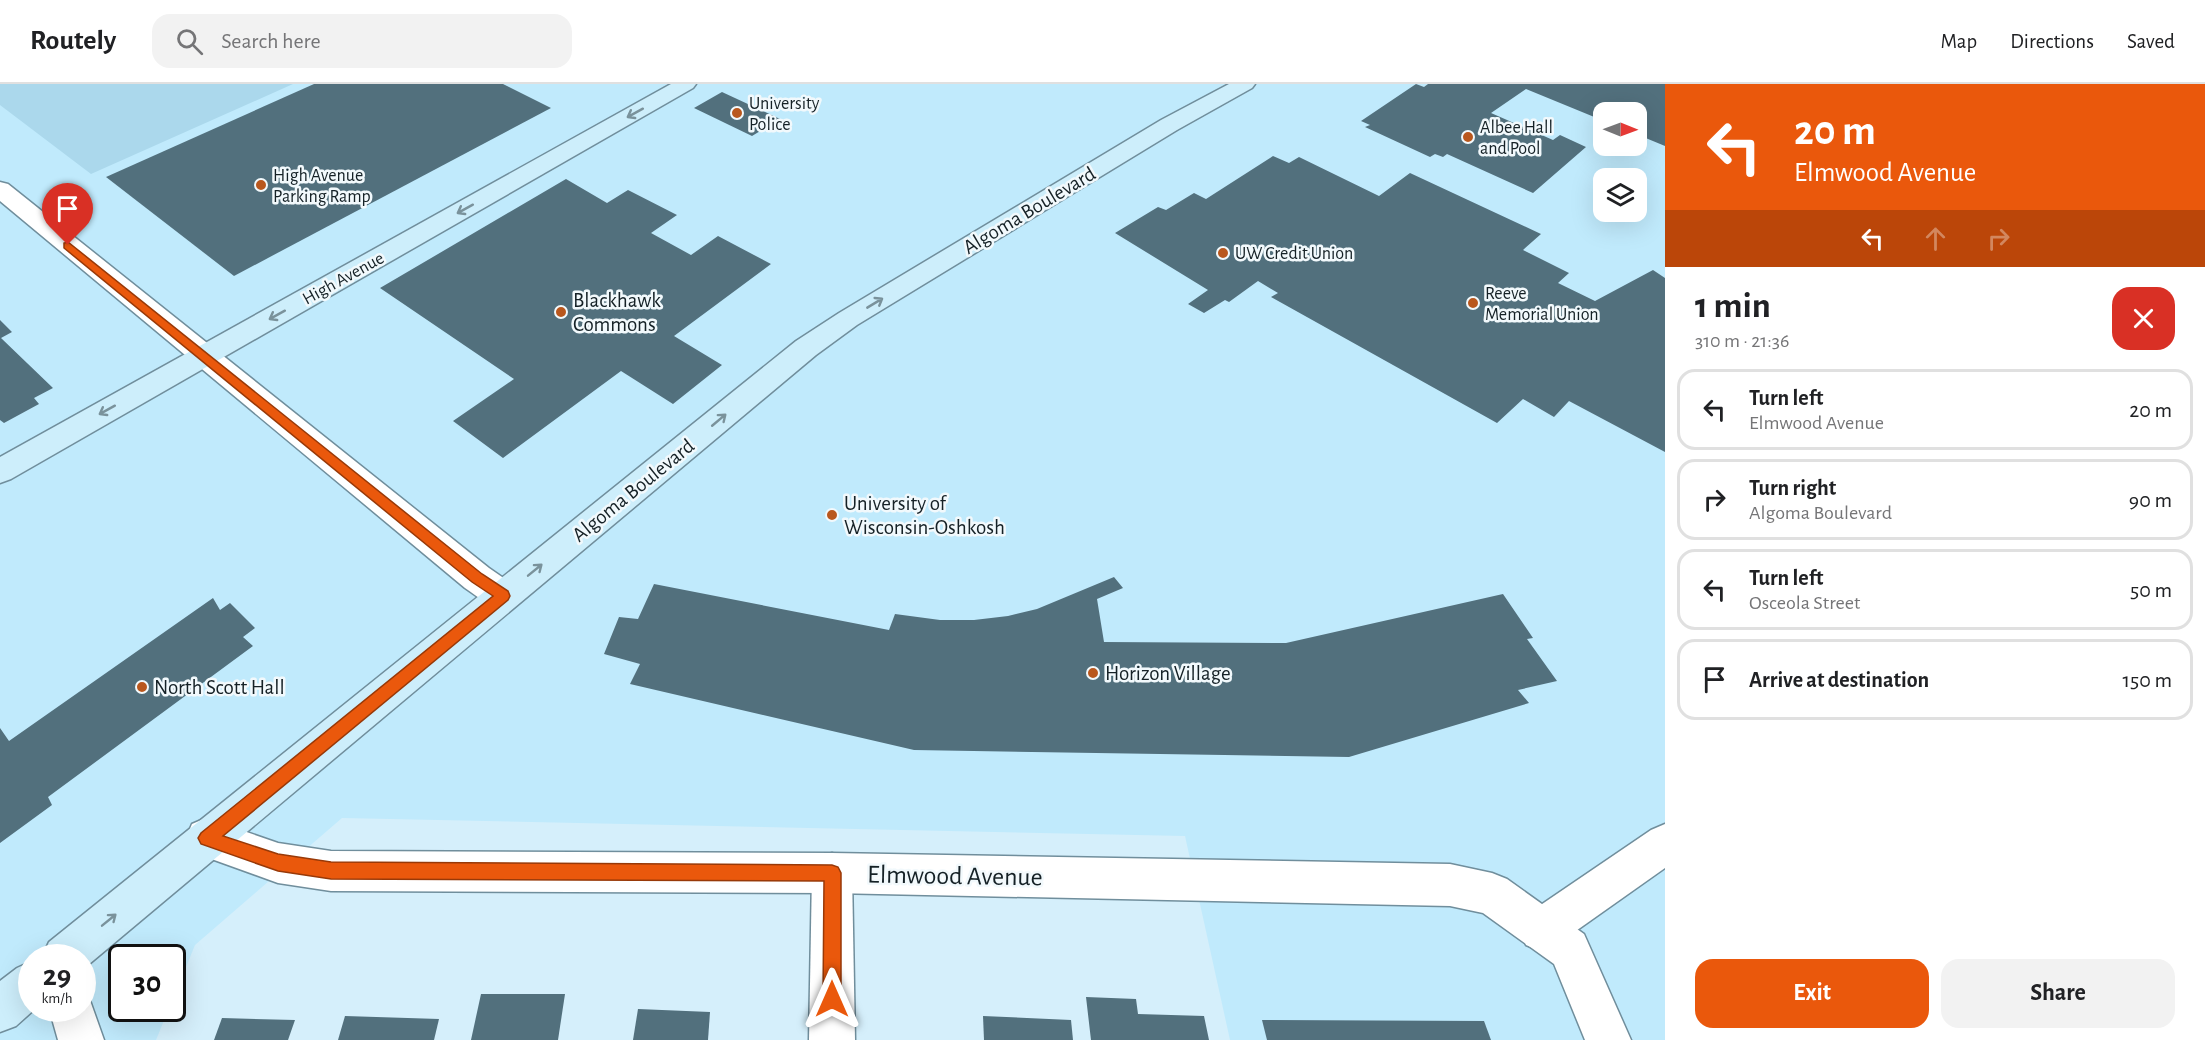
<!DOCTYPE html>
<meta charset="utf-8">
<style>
:root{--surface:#fff;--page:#f2f2f2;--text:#202124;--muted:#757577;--line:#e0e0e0;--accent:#ea580c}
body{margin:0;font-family:"Alegreya Sans",sans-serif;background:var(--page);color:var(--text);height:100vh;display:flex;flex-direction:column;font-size:22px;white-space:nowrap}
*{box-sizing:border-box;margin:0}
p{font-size:20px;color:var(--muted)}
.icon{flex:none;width:33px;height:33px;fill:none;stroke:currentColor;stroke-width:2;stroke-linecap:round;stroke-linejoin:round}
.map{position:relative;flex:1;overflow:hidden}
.sheet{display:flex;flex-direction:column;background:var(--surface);width:540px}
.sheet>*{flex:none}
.top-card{background:#ea580c;color:#fff;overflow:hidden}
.needle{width:39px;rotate:91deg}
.buttons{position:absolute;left:1593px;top:18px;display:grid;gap:12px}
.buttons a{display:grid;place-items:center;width:54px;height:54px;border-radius:12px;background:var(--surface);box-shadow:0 6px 24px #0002;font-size:30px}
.speed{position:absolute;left:18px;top:860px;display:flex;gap:12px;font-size:30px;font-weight:700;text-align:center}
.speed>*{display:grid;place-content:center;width:78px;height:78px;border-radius:50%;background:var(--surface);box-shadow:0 6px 24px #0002;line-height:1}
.speed small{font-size:15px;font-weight:400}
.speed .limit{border:3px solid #111;border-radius:9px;background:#fff;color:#111}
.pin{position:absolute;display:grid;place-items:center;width:51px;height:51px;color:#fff;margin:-62px -26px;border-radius:50% 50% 50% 0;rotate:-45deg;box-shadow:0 0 6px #0007}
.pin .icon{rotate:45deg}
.me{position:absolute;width:66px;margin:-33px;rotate:0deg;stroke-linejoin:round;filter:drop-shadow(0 0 4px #0008)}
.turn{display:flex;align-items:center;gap:21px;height:126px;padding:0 30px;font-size:27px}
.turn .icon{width:78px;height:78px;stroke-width:2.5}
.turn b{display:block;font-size:42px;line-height:51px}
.lanes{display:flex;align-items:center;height:57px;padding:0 30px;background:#0003;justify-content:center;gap:30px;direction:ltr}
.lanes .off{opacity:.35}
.round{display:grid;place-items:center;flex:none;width:63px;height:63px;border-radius:18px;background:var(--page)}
.overview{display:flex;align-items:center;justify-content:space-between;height:102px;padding:0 30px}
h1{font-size:36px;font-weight:700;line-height:45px}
.button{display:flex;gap:12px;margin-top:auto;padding:12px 30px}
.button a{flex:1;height:69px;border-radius:18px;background:var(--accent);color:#fff;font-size:24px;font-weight:700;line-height:69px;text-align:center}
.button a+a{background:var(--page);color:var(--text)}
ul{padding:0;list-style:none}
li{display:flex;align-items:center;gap:18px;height:81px;margin:0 12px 9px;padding:0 18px;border:3px solid var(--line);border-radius:18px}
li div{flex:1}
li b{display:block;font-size:22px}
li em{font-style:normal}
header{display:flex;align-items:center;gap:36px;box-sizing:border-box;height:84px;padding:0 30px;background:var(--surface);border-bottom:2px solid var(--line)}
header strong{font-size:28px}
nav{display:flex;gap:33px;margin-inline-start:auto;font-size:21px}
.search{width:420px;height:54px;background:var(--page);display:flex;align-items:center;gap:15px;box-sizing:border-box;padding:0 21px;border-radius:18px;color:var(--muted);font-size:22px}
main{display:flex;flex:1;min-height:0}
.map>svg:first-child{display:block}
.built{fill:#c0eafc;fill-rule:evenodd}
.green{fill:#abd8ec}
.building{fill:#52707d}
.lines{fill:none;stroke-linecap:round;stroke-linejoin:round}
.pedestrian-casing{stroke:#708e9c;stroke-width:3}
.minor-casing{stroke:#708e9c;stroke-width:3}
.tertiary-casing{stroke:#708e9c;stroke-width:3}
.secondary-casing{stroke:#708e9c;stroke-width:3}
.pedestrian{fill:#fff;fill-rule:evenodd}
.minor{fill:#fff;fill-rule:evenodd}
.tertiary{fill:#fff;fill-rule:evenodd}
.secondary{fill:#cdeefb;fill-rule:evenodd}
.oneway{stroke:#7a929b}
.route{fill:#ea580c;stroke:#983908;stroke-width:1.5}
.poi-dot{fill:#b9571d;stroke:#f2f9fc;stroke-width:2}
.labels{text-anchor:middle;stroke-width:5;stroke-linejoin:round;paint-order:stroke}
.far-poi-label{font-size:18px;fill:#152126;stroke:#f2f9fc;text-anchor:start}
.far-street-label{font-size:18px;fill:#152126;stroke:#f2f9fc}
.street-label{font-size:21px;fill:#152126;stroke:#f2f9fc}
.poi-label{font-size:21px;fill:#152126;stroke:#f2f9fc;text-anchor:start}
.near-street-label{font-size:26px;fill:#152126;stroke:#f2f9fc}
</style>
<header>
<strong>Routely</strong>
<div class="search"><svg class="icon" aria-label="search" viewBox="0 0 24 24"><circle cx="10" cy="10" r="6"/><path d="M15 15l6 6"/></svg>Search here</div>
<nav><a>Map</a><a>Directions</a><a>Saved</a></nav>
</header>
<main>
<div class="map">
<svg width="1665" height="956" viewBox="0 0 1665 956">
<rect width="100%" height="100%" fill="#d5effb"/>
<path class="built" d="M0,0H1665V956H1230L1185,752L342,734L195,861L173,915L172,873H122V924H169L156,956H0ZM1604,28H1636V62H1604ZM1604,94H1636V128H1604ZM32,873H82V924H32Z"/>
<path class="green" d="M0,0H293L91,90L0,21Z"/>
<g class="building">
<path d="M314,0H503L551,24L234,192L106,93Z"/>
<path d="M1416,0L1424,3L1428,0H1665V62L1636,50V28H1604V37L1526,5L1491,29L1553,56L1560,51L1586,63L1533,109L1447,70L1443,73L1435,70L1430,73L1365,43L1370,41L1361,37Z"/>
<path d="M722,8L780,35L752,52L694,24Z"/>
<path d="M1273,72L1289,79L1299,73L1379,112L1410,89L1541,150L1523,166L1569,189L1558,199L1595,217L1653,186L1665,194V368L1569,317L1554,333L1523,315L1497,339L1271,213L1278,209L1258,197L1229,218L1225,216L1204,229L1188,220L1208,206L1115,149L1158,123L1166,126L1194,109L1206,115Z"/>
<path d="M566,95L607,119L628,106L677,131L651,149L691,171L718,152L771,180L674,252L722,281L673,320L621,287L503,374L453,337L514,295L380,204Z"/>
<path d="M0,236L12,248L1,254L53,304L34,314L39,320L4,339L0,336Z"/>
<path d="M1114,493L1123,504L1097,515L1104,558L1286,559L1503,510L1533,554L1527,555L1557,597L1518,606L1529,619L1349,673L914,666L630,600L640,580L604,570L619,533L638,535L654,500L889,546L895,530L940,536H974L1008,532L1037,525Z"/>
<path d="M213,514L220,526L230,519L255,544L243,553L253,562L48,713L52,721L0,759V644L9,657Z"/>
<path d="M481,910H565L558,956H471Z"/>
<path d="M1086,913L1136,915L1138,930L1204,932L1209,956H1091Z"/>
<path d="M638,925L710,928L708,956H633Z"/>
<path d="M345,932L439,935L434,956H338Z"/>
<path d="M983,932L1071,936L1073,956H984Z"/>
<path d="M222,934L295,936L288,956H214Z"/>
<path d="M1262,936L1484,937L1491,956H1267Z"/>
</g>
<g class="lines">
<defs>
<path id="pedestrian" d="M1665,740V784L1556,861L1541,867L1526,861L1520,846L1526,831L1651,746Z"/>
<g id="minor">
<path d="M0,98L8,100L489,484L515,502L520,512L515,522C494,529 482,515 465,504L0,117Z"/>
<path d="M832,769L846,775L852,789L855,956H809L812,789L818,775Z"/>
<path d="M82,907L87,908L104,956H58L49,924H82Z"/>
</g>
<path id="tertiary" d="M206,734L278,759L331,767L832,769L1450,780L1492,789L1507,795L1584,850L1631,956H1585L1554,880L1483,829L1450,822L832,809L331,807L278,799L192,768L186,754L192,740Z"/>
<g id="secondary">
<path d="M671,0H696L693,4L11,395L0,399V373Z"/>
<path d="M1229,0H1255L1252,4L1177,46L857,241L816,271L82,886V873H42L49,858L796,257L839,229L1161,36Z"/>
<path d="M32,877V924H36L16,942L0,948V897L17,884Z"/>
</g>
</defs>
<use href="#pedestrian" class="pedestrian-casing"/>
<use href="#minor" class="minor-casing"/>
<use href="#tertiary" class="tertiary-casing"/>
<use href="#secondary" class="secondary-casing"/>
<use href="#pedestrian" class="pedestrian"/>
<use href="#minor" class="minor"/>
<use href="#tertiary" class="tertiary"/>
<use href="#secondary" class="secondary"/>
</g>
<defs><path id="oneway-shaft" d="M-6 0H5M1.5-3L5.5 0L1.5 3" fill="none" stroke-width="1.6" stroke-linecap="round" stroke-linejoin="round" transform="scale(1.5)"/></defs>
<g class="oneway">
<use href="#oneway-shaft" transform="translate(635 29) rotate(151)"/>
<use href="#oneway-shaft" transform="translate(465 125) rotate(151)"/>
<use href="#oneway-shaft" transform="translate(875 219) rotate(-31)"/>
<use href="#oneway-shaft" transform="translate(277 231) rotate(151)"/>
<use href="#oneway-shaft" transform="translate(107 326) rotate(151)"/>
<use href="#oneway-shaft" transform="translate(719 336) rotate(-40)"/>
<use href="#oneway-shaft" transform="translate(535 486) rotate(-39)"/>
<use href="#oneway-shaft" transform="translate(109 836) rotate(-39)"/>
</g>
<path class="route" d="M68,158L482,490L508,507L510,512L508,516L223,752L278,770L331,778L832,781L838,783L841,789V915L839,922L832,924L826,922L823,915L824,797L331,795L278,787L201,760L198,754L201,749L493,512L472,498L64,164V159Z"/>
<g class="poi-dot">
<circle cx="737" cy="29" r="6"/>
<circle cx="1468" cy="53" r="6"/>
<circle cx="261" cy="101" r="6"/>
<circle cx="1223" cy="169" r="6"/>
<circle cx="1473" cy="219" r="6"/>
<circle cx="561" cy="228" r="6"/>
<circle cx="832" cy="431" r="6"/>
<circle cx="1093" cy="589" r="6"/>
<circle cx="142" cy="603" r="6"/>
</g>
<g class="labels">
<g class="far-poi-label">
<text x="749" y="25">University<tspan x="749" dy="21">Police</tspan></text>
<text x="1480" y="49">Albee Hall<tspan x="1480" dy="21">and Pool</tspan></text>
<text x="273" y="97">High Avenue<tspan x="273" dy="21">Parking Ramp</tspan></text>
<text x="1235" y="175">UW Credit Union</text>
<text x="1485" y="215">Reeve<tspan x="1485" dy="21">Memorial Union</tspan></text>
</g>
<g class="far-street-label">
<text transform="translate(343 194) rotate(-29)" y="6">High Avenue</text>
</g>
<g class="street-label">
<text transform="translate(1029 126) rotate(-31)" y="7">Algoma Boulevard</text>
<text transform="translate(633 406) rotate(-39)" y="7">Algoma Boulevard</text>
</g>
<g class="poi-label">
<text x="573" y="223">Blackhawk<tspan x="573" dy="24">Commons</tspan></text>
<text x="844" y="426">University of<tspan x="844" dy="24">Wisconsin-Oshkosh</tspan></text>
<text x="1105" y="596">Horizon Village</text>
<text x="154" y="610">North Scott Hall</text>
</g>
<g class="near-street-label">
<text transform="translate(955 791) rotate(1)" y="9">Elmwood Avenue</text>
</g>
</g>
</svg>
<div class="buttons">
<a><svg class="needle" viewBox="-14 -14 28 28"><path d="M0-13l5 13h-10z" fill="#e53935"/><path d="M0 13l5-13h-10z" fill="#757577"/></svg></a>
<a><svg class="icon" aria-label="layers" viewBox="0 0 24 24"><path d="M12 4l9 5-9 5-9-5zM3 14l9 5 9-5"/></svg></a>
</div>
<div class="speed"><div>29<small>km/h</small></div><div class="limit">30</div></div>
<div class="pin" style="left:68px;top:161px;background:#d93025"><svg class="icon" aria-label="arrive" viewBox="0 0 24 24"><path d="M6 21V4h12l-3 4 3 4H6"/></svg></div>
<svg class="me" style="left:832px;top:915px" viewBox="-20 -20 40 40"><path d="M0-17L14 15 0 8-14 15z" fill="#ea580c" stroke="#fff" stroke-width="4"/></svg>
</div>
<section class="sheet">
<div class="top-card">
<div class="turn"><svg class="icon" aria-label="left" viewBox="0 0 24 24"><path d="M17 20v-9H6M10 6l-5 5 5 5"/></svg><div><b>20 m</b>Elmwood Avenue</div></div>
<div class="lanes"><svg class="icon" aria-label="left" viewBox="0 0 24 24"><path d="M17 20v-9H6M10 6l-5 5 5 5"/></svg><svg class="icon off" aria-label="ahead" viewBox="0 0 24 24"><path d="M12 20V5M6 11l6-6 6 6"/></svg><svg class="icon off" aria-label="right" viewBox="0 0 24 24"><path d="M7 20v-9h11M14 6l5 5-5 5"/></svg></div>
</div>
<div class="overview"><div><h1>1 min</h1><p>310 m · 21:36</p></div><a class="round" style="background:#d93025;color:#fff"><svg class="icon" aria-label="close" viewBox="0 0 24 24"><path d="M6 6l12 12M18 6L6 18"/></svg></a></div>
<ul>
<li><svg class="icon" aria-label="left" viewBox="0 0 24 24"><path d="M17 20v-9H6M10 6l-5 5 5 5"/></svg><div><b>Turn left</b><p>Elmwood Avenue</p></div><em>20 m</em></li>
<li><svg class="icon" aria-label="right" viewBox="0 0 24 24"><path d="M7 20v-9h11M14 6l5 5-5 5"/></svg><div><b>Turn right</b><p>Algoma Boulevard</p></div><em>90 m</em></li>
<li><svg class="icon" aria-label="left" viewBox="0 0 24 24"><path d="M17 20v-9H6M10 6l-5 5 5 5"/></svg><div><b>Turn left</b><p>Osceola Street</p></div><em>50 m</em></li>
<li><svg class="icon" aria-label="arrive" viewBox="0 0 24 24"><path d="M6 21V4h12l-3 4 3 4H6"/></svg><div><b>Arrive at destination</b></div><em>150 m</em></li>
</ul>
<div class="button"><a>Exit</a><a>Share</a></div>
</section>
</main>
